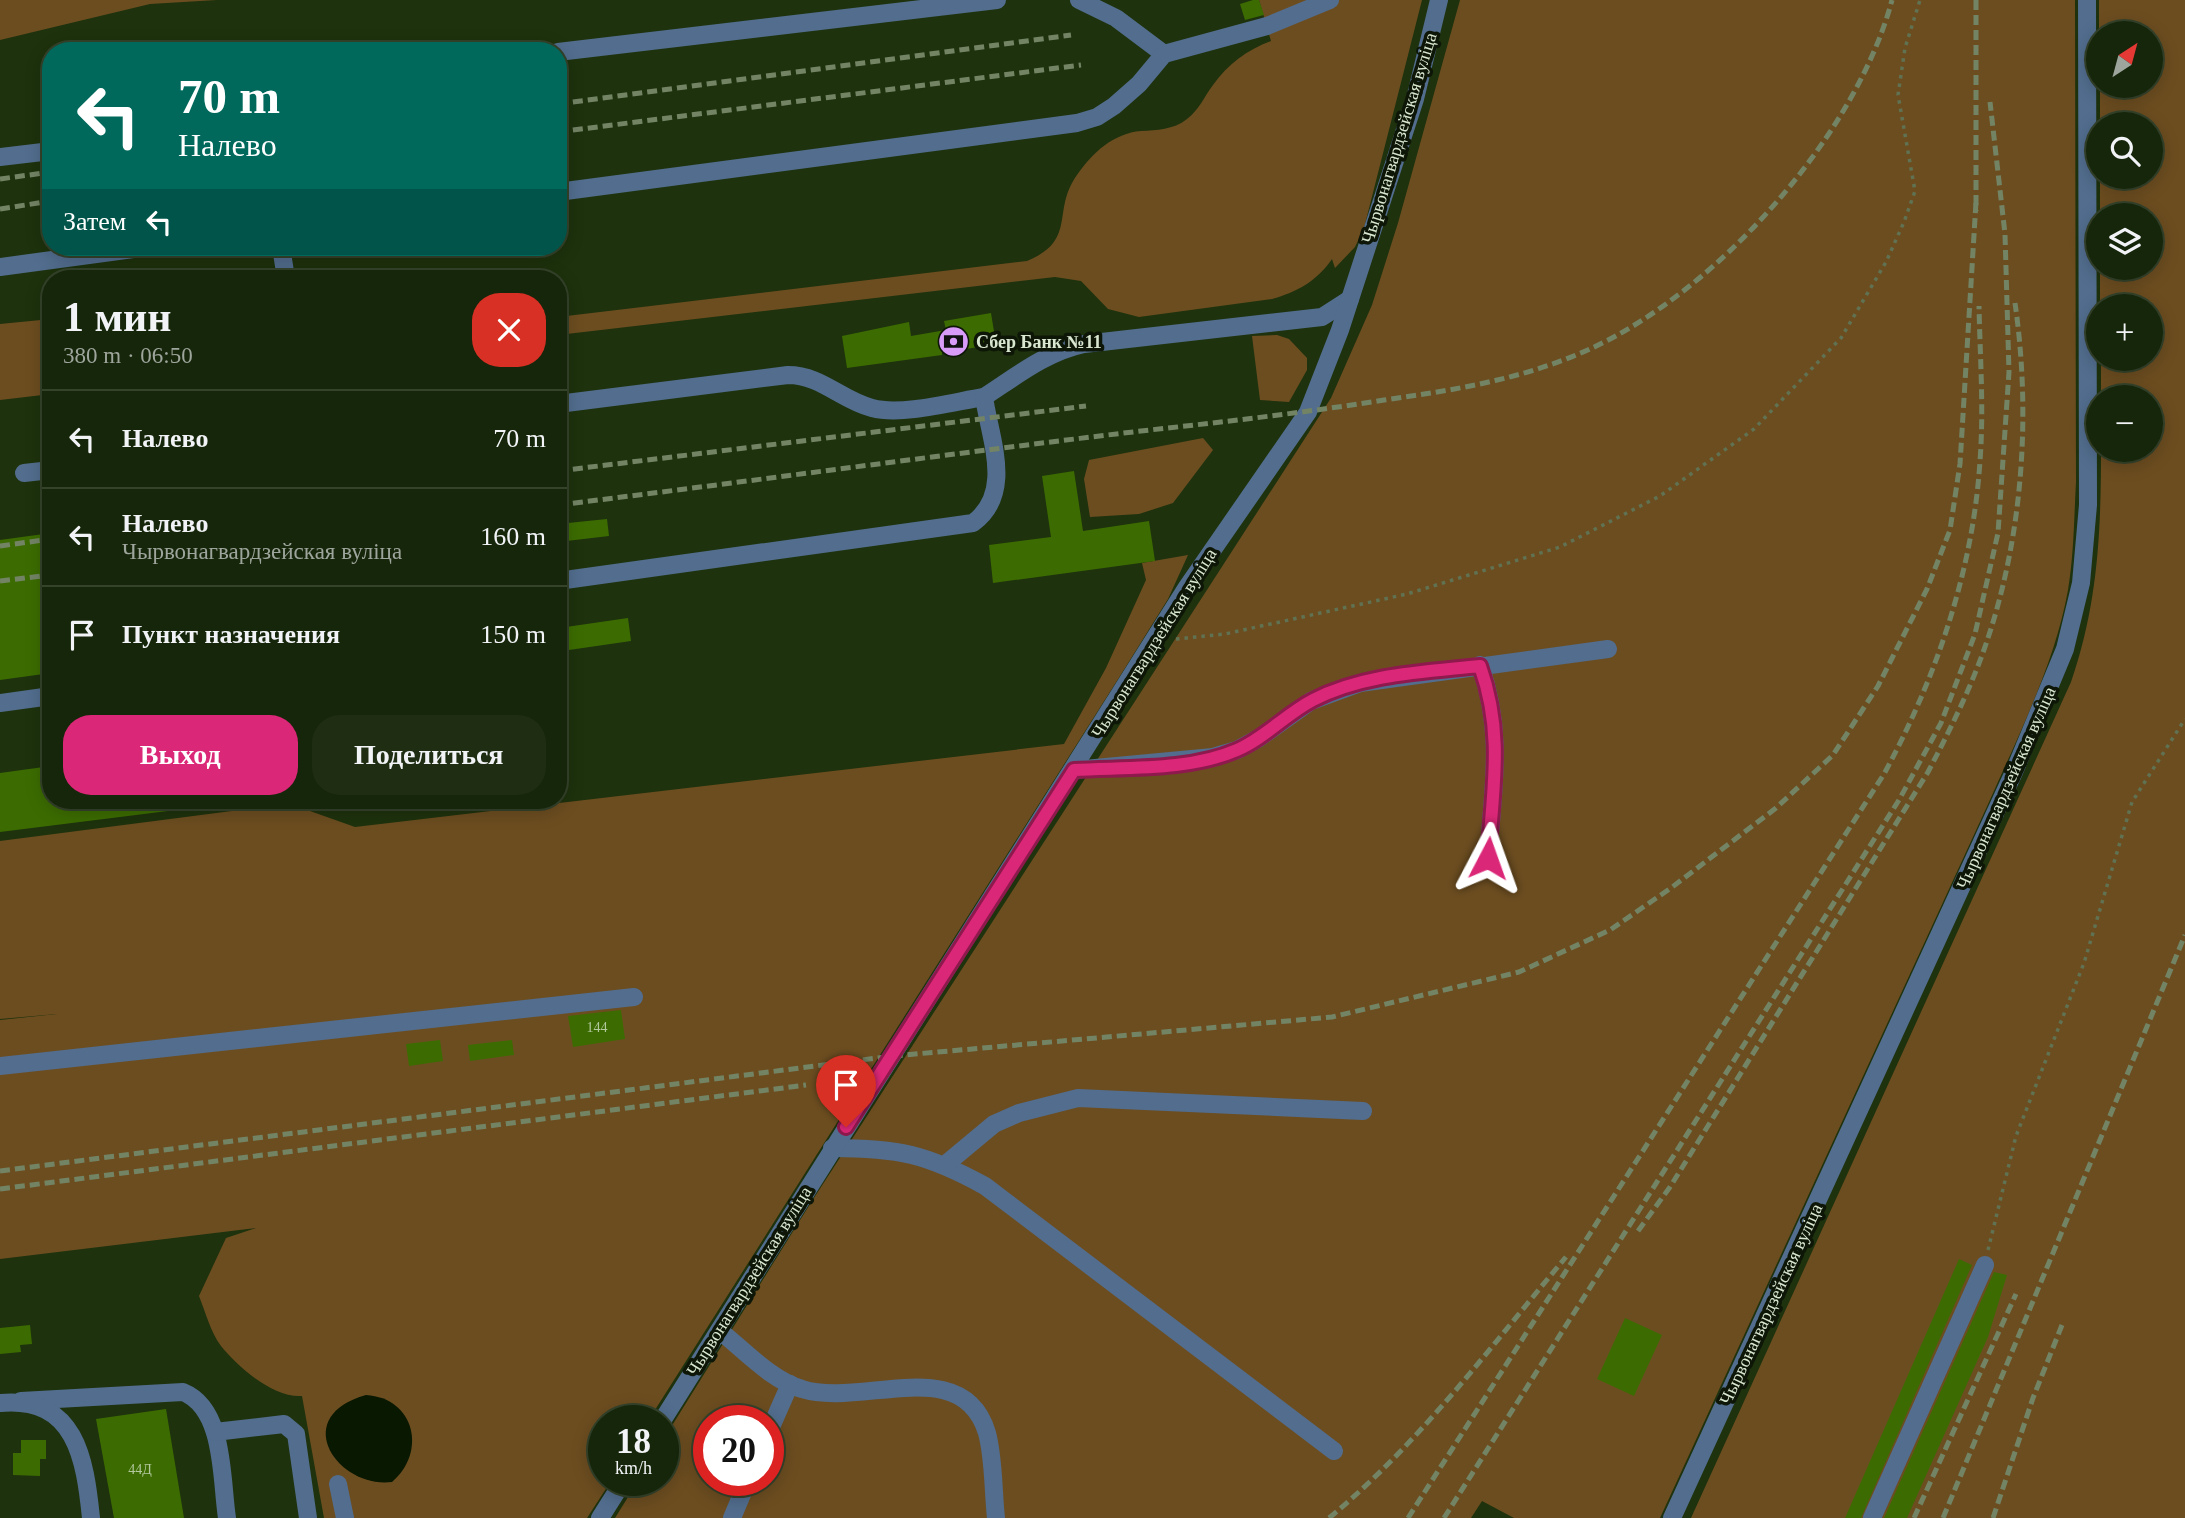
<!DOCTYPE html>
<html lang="ru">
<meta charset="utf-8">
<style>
:root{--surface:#16260a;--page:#1f2e13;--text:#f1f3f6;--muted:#9ea59c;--line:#35432b;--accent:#db2777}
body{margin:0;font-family:Georgia,serif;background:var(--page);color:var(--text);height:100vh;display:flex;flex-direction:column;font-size:26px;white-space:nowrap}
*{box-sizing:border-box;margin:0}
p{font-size:23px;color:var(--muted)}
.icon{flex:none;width:38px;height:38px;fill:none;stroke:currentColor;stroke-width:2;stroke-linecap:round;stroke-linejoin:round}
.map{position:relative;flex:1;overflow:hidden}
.drawer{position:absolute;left:42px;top:270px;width:525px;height:539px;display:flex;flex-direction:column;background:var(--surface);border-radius:28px;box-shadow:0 4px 18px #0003,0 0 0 2px var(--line)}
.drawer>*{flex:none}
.banner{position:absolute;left:42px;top:42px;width:525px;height:214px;border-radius:28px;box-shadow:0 4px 18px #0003,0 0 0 2px var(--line);background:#00695c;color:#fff;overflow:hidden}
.needle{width:46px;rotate:36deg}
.controls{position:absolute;left:2086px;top:21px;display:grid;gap:14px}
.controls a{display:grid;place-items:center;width:77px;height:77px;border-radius:50%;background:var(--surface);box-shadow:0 4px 18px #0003,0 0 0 2px var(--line);font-size:35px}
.speed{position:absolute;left:588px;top:1405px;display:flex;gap:14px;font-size:35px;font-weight:700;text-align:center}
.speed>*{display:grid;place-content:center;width:91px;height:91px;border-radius:50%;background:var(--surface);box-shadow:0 4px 18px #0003,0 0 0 2px var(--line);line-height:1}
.speed small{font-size:18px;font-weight:400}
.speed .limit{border:10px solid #d22;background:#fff;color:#111}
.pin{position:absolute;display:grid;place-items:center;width:60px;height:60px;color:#fff;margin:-72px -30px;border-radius:50% 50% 50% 0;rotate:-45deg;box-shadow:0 0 7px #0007}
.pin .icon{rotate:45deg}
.me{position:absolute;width:77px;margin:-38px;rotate:4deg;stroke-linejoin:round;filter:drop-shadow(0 0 5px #0008)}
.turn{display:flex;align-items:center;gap:24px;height:147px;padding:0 21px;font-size:32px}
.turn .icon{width:91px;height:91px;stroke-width:2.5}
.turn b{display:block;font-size:49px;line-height:60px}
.then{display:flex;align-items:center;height:66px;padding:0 21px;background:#0003;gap:14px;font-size:26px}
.round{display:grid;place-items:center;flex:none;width:74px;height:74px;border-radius:28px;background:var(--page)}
.overview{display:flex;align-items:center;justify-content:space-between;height:119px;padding:0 21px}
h1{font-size:42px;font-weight:700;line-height:52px}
.button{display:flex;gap:14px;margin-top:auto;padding:14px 21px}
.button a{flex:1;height:80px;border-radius:28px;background:var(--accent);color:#fff;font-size:28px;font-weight:700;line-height:80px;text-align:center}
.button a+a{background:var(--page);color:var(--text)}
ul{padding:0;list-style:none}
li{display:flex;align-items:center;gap:21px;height:98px;padding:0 21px;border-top:2px solid var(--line)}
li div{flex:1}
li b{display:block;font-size:26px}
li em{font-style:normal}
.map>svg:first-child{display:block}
.green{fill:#6c4d20;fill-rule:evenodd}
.water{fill:#091800}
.building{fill:#3c6c01}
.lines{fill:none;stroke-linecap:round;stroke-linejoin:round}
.path{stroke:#607252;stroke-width:3.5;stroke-dasharray:3.5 5;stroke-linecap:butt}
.minor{stroke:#526d8e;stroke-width:18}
.rail{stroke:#738465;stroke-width:5;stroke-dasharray:10 5;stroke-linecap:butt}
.route-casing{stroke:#8e194d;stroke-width:18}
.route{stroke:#db2777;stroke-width:12}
.labels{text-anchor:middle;stroke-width:7;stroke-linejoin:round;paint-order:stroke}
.number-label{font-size:14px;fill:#b2c89d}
.street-label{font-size:18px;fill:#dae7d1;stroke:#0e1707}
.poi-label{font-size:18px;font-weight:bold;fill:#dae7d1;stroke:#0e1707;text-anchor:start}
</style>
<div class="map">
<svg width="2185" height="1518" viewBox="0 0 2185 1518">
<rect width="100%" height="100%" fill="#1e320d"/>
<g class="green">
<path d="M0,0H217L150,4L0,40Z"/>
<path d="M1259,0H1422L1364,228L1355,247L1335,268L1332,259C1317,281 1297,292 1272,299L1139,317L1108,309L1081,281L1055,277L558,335V317L1027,261C1078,240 1051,211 1077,175C1092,153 1114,133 1141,131C1157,130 1173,130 1187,119C1199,110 1204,97 1213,85C1228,64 1247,50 1271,41Z"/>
<path d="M1460,0H2075L2076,482C2074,518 2074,554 2068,590C2055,663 2019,734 1989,802L1660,1518H1514L1482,1501L1471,1518H615L638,1481L663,1480V1440L812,1201L1331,398L1372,305L1398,223ZM709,1421H768V1480H709Z"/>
<path d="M2099,0H2185V1518H1691L2071,682C2098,604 2101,532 2101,450H2151V397H2101V359H2151V306H2100V268H2151V215H2100V177H2151V124H2100V86H2151V33H2099Z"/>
<path d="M51,319V394L0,400V324Z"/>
<path d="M1277,335L1289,339L1307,358V370L1289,402L1260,400L1252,336Z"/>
<path d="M1203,438L1213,450L1173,503L1139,514L1090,517L1084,479L1089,460Z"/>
<path d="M1188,555L1168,599L1120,676L648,1421H604V1480L611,1481L587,1518H324L302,1396C273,1398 238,1367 221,1346C211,1333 205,1311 199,1296L226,1238L256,1228L0,1259V1020L57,1014L0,1019V841L255,808L310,811L355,827L1064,744L1106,668L1146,580L1142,563Z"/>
</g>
<path class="water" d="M366,1395C415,1398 427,1452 392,1482C338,1489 288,1417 366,1395Z"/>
<g class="building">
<path d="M1253,0H1259L1264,15L1245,20L1240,4Z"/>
<path d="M991,313L996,344L942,353V355L847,368L842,336L909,322L911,336L946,330L944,321Z"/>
<path d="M1074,471L1083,531L1149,521L1155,561L993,583L989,545L1051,537L1042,476Z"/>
<path d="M607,519L609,536L558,542V524Z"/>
<path d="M51,533V673L0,680V540Z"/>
<path d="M628,618L631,641L569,650L566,627Z"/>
<path d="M51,766V800H184V809L0,832V773Z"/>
<path d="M621,1010L625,1039L573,1047L568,1016Z"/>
<path d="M440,1040L443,1061L409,1066L406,1044Z"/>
<path d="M512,1040L514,1055L470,1061L468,1045Z"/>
<path d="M1959,1259L1972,1265L1861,1518H1845Z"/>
<path d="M1994,1272L2007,1275L1988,1337L1907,1518H1884Z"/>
<path d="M1625,1318L1662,1335L1634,1396L1597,1379Z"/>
<path d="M30,1325L32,1344L20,1345L21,1352L0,1354V1328Z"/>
<path d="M166,1409L184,1518H114L96,1419Z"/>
<path d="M21,1440H46V1459H40V1476L13,1475V1453H21Z"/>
</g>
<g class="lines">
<g class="path">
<path d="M1176,639L1225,634L1407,594L1560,547L1660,496L1754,429L1841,338L1886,262L1904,222L1915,191L1898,95L1905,48L1920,0"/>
<path d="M1988,1250L2016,1136L2084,963L2132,802L2185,719"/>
</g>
<g class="minor">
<path d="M1079,0L1116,18L1164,54"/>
<path d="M558,52L997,0"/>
<path d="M0,157L51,151"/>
<path d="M558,192L1077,123L1097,117L1114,106L1139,84L1164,54L1267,26L1330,0"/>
<path d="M281,247L286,278"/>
<path d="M0,267L148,247"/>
<path d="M558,404L788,375C821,375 841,400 872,408C902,416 953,402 984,397"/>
<path d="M24,473L51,470"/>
<path d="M558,581L973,523C1014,493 990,439 984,397C1015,377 1046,352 1084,344L1322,317L1350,299"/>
<path d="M1480,665C1504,733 1493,788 1488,858"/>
<path d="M0,703L51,696"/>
<path d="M1074,770L1213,757L1237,750L1259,738L1311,701L1360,683L1608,649"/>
<path d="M0,1066L634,997"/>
<path d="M832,1148C898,1148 927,1154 985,1186L1334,1451"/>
<path d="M946,1164L994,1124L1019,1113L1078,1098L1363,1111"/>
<path d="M720,1331C744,1350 771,1380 802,1389C861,1408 963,1352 987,1433C994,1459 993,1491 996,1518"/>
<path d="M21,1401L183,1392C225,1409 221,1479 227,1518"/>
<path d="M0,1403C76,1396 85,1459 91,1518"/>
<path d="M662,1421L1187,587L1308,412L1340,330L1415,99L1439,0"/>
<path d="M215,1432L284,1424L296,1434L308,1518"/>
<path d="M768,1434L790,1384"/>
<path d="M338,1484L345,1518"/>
<path d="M600,1518L624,1480"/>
<path d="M732,1518L748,1480"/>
<path d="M1672,1518L2014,772L2065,649L2081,583L2088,505L2087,0"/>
<path d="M1872,1518L1985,1265"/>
</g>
<g class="rail">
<path d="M1976,0V211"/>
<path d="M558,104L1071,35"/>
<path d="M558,132L1081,65"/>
<path d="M0,179L51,172"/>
<path d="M0,209L51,201"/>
<path d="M558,471L1086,406"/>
<path d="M558,505C753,481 947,454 1141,431C1222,422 1303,413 1384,400C1455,390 1524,379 1590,349C1717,291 1856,136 1892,0"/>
<path d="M0,546L51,539"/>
<path d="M0,581L51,575"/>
<path d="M0,1171L893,1056L1332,1017L1519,972L1610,930L1671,888L1776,808L1833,755L1878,686L1927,589L1950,530L1960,464L1976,202"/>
<path d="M0,1189L806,1085"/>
<path d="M1638,1231L1670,1187L1928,772C1950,730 1972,686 1987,641C2023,534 2031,414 2015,303"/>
<path d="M1329,1518C1419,1444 1491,1346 1566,1257"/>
<path d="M1408,1518L1884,774C1936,678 1973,571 1980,461C1984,409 1980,357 1979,306"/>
<path d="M1444,1518L1899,800L1941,723L1975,634L1998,533L2009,372L2005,234L1990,102"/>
<path d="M1914,1518L2016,1294"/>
<path d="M1943,1518L2185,935"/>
<path d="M1993,1518L2033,1398L2062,1325"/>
</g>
</g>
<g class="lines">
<defs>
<path id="route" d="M846,1127L1074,770C1126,767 1189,771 1237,750C1265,738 1286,714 1313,700C1364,674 1424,672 1480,666C1504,733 1493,788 1488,858"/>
</defs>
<use href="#route" class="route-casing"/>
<use href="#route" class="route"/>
</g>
<defs>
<symbol id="bank-disc" viewBox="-11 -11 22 22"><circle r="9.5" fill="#d89bf8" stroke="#0e1707"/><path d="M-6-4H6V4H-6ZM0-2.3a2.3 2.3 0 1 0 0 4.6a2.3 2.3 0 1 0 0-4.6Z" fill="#111"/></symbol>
</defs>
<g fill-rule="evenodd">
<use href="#bank-disc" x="936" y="324" width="35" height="35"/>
</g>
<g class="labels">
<g class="number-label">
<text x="597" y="1032">144</text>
<text x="140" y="1474">44Д</text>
</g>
<g class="street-label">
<text transform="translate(1399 138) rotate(-73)" y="6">Чырвонагвардзейская вуліца</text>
<text transform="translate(1154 643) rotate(-58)" y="6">Чырвонагвардзейская вуліца</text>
<text transform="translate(2006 788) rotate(-66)" y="6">Чырвонагвардзейская вуліца</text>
<text transform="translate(749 1281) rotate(-58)" y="6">Чырвонагвардзейская вуліца</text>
<text transform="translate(1771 1304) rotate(-65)" y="6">Чырвонагвардзейская вуліца</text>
</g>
<g class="poi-label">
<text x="976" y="348">Сбер Банк №11</text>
</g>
</g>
</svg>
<div class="controls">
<a><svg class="needle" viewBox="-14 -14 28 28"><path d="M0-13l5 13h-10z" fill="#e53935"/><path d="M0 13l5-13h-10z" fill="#9ea59c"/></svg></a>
<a><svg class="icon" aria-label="search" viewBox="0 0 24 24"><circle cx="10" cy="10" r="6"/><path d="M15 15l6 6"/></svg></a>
<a><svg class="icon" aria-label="layers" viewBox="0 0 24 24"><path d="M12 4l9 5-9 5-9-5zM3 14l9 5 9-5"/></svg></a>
<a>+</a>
<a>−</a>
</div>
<div class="speed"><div>18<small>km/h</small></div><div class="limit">20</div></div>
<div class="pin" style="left:846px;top:1127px;background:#d93025"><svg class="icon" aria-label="arrive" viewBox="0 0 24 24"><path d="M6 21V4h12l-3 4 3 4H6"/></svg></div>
<svg class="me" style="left:1488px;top:858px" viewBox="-20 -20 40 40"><path d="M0-17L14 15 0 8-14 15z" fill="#db2777" stroke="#fff" stroke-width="4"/></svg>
<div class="banner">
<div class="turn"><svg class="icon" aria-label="left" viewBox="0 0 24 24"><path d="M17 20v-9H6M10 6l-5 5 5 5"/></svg><div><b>70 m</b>Налево</div></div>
<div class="then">Затем<svg class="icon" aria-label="left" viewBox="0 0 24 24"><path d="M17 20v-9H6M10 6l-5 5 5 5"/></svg></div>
</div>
<section class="drawer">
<div class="overview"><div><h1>1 мин</h1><p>380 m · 06:50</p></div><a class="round" style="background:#d93025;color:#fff"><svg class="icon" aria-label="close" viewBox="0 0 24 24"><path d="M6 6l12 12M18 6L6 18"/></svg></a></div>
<ul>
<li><svg class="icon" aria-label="left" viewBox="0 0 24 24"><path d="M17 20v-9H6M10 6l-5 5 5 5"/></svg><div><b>Налево</b></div><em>70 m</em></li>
<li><svg class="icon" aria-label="left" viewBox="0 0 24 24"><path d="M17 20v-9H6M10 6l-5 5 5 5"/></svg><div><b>Налево</b><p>Чырвонагвардзейская вуліца</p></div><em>160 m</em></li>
<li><svg class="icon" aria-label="arrive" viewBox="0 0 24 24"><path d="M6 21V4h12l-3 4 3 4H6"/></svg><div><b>Пункт назначения</b></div><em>150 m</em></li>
</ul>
<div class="button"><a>Выход</a><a>Поделиться</a></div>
</section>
</div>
